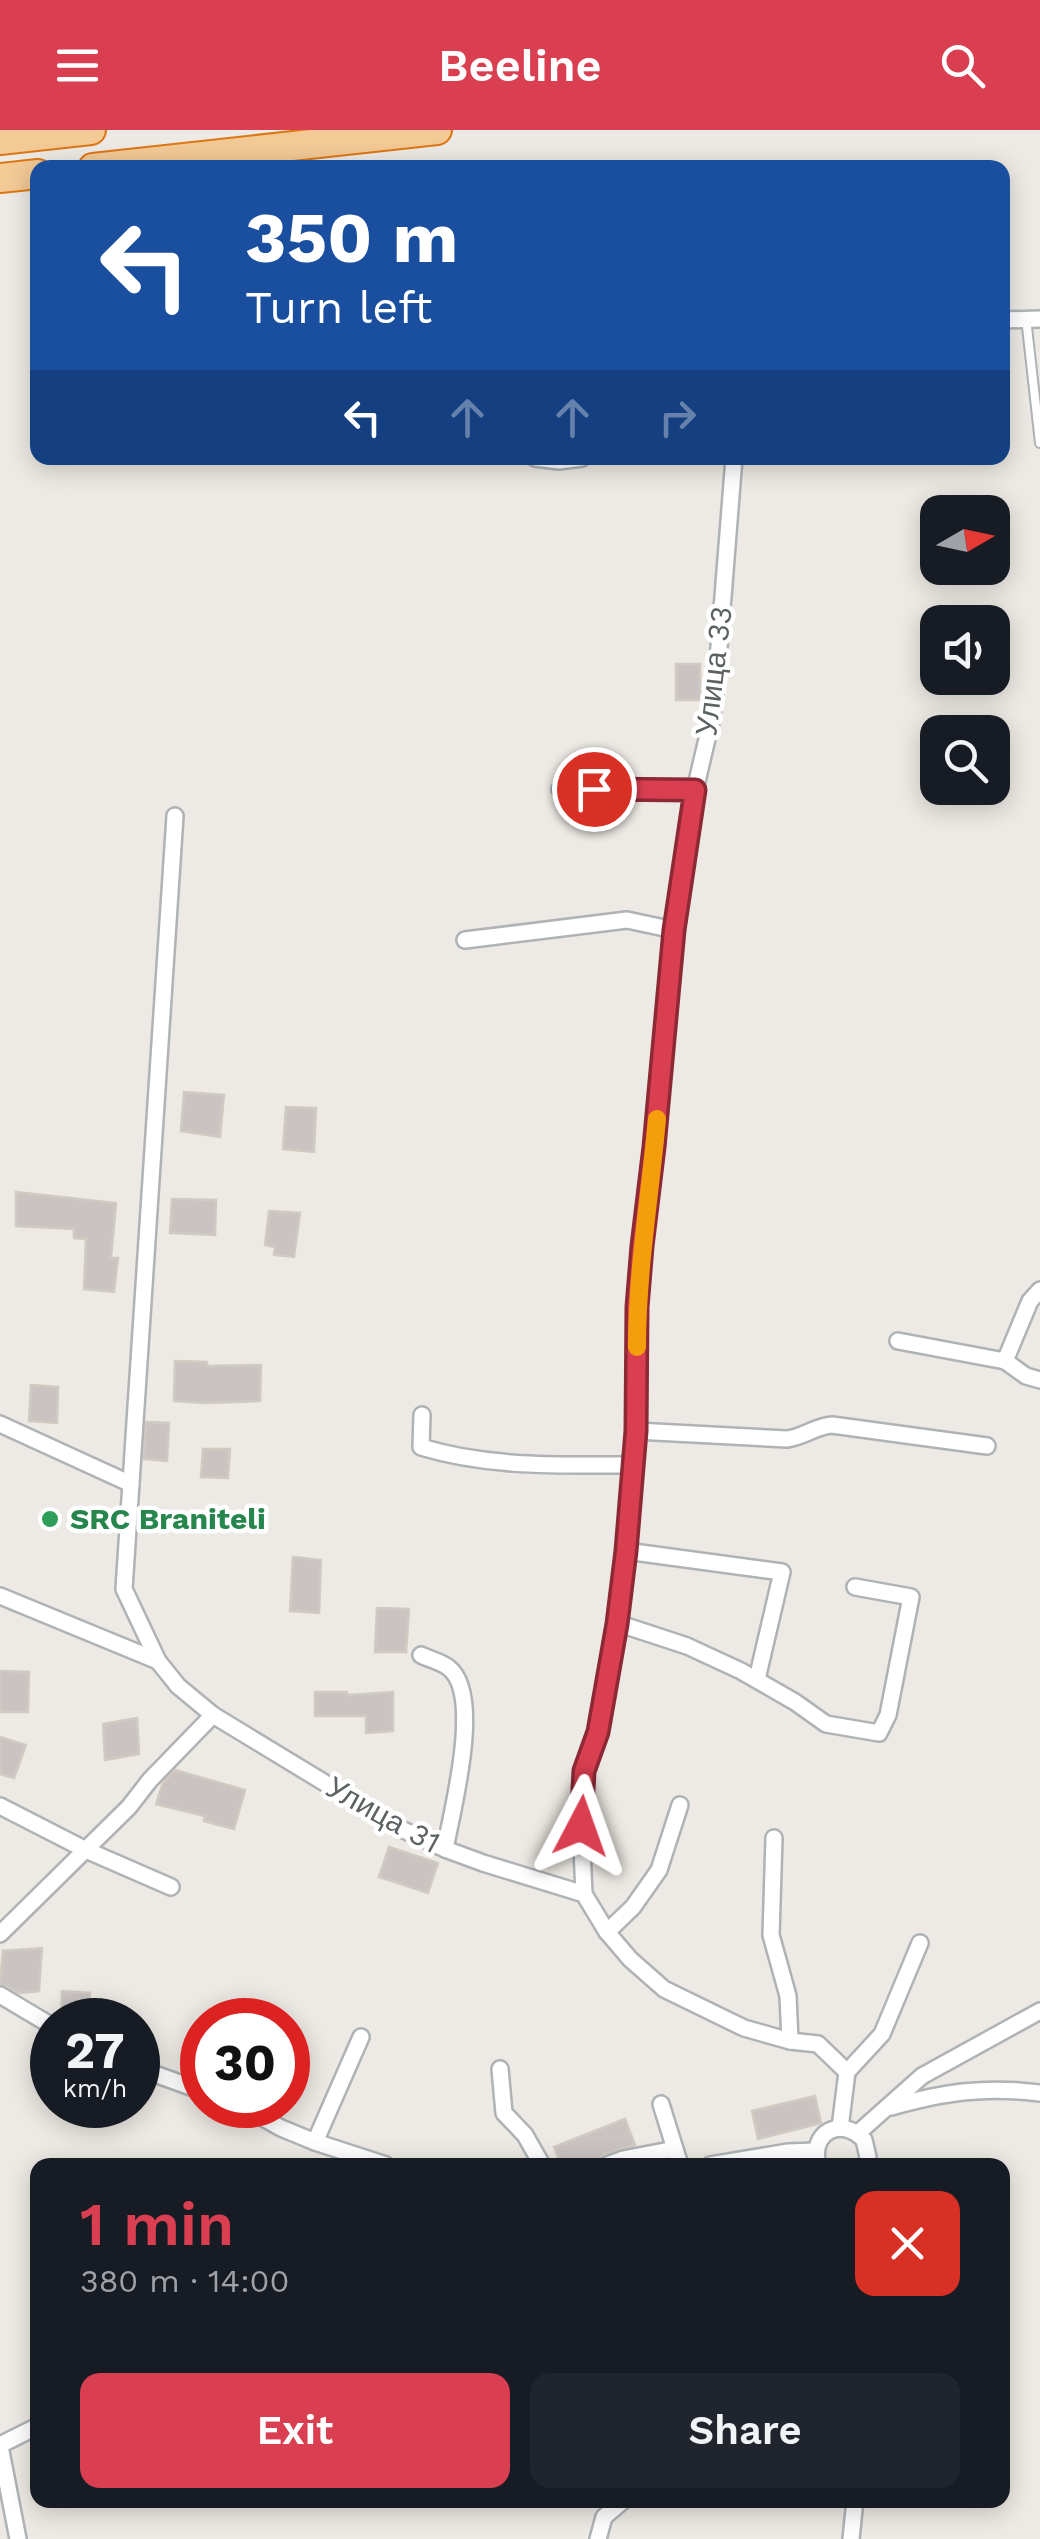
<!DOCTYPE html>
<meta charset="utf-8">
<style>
:root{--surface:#171b24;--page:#20242c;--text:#f1f3f6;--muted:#9ea1a6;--accent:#d93f51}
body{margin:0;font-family:"Work Sans",sans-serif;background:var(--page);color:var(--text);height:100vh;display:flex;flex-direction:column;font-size:38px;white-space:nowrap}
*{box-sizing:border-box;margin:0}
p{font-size:32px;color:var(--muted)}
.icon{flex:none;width:55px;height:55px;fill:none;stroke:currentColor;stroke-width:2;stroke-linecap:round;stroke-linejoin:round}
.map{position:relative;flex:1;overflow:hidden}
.side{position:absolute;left:30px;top:2028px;width:980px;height:350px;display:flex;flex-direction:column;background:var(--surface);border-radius:20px;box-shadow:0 5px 25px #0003}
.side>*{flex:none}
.hud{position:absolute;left:30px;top:30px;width:980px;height:305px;border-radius:20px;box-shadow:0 5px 25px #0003;background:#1a4fa0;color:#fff;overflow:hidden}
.needle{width:65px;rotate:81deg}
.fabs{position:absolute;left:920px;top:365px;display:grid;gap:20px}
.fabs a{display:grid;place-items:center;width:90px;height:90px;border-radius:20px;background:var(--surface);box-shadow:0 5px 25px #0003;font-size:50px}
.speed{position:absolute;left:30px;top:1868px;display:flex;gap:20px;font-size:50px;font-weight:700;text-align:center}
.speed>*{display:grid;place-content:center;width:130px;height:130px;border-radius:50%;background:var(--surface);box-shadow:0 5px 25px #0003;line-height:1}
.speed small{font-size:25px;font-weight:400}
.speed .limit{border:15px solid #d22;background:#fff;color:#111}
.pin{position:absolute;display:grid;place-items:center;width:85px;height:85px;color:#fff;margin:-42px;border:5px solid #fff;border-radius:50%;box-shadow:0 2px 10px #0007}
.me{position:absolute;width:110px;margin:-55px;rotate:4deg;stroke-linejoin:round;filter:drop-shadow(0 0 8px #0008)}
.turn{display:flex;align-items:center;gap:35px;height:210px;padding:0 50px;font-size:45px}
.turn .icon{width:130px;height:130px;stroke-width:2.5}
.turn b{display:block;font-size:70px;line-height:85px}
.lanes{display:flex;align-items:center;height:95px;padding:0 50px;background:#0003;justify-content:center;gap:50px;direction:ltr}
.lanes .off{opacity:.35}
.round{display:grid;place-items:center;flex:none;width:105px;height:105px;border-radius:20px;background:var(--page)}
.head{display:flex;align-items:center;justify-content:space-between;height:170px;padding:0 50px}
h1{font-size:60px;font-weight:600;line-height:75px;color:var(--accent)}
.action{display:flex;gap:20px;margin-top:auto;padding:20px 50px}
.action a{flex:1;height:115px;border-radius:20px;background:var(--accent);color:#fff;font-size:40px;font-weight:600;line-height:115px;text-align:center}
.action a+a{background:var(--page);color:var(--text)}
header{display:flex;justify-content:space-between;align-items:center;height:130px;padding:0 50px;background:var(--accent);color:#fff;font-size:45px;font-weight:600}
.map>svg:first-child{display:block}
.building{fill:#c9c4c1;stroke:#d1cac3;stroke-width:2.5}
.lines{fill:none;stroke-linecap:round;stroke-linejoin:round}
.lane-casing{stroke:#afb3b5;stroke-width:12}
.street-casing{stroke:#afb3b5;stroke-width:20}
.highway-casing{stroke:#dc7716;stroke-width:32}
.lane{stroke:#fff;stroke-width:8}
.street{stroke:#fff;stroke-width:15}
.highway{stroke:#f3c996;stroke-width:28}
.route-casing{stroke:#8d2935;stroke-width:25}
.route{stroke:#d93f51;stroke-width:18}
.slow{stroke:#f59e0b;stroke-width:18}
.leisure-dot{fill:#2e9e5b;stroke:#fff;stroke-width:4}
.labels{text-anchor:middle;stroke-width:9;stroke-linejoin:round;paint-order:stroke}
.street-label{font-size:30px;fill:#5c6163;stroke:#fff}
.leisure-label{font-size:30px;font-weight:bold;fill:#27864d;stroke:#fff;text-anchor:start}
</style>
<header><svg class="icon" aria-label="menu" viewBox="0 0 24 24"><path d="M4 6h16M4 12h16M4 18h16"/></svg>Beeline<svg class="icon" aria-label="search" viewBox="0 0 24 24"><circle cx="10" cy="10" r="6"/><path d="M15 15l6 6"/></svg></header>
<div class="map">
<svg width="1040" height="2409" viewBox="0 0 1040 2409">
<rect width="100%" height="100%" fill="#ede9e4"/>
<g class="building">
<rect x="676" y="534" width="24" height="36"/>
<path d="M184,962L224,965L220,1007L181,1001Z"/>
<path d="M286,977L316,978L314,1022L283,1019Z"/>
<path d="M16,1062L116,1073L111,1128H118L114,1162L84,1159L86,1109L74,1108V1099L16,1096Z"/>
<path d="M172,1069L216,1070L215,1105L170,1103Z"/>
<path d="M269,1081L300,1083L294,1127L274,1125L275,1117L265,1115Z"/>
<path d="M175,1231L207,1232V1236L261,1235L260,1271L206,1273L174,1271Z"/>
<path d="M31,1255L58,1257L57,1293L29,1291Z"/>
<path d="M146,1292L169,1293L167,1331L144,1329Z"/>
<path d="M203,1319H230L228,1348L201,1347Z"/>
<path d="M293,1427L321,1430L319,1483L290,1481Z"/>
<path d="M377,1478L409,1479L406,1522H375Z"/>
<path d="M0,1541L29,1542L28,1582H0Z"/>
<path d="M315,1562H347V1565L393,1562V1601L366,1603V1586H315Z"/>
<path d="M137,1588L139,1624L105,1630L103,1594Z"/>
<path d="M0,1607L26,1615L14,1648L0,1644Z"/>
<path d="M175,1640L245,1660L234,1699L204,1691L205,1686L156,1674L163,1653Z"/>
<path d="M389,1717L438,1733L428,1763L379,1747Z"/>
<path d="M42,1818L39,1861L19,1863L0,1854L3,1821Z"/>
<path d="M62,1861L90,1863L89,1890H61Z"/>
<path d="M815,1966L821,1993L758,2009L752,1981Z"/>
<path d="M625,1989L635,2015L603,2024L596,2032L588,2035H561L554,2017Z"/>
</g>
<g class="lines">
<defs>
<path id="lane" d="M1026,188L1040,313"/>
<g id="street">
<path d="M1002,190L1040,189"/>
<path d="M535,328L559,331L582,328"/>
<path d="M560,659L695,660"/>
<path d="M175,686L124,1459L158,1531L178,1556L213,1585L399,1698L445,1719L483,1733L584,1764L607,1802L630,1829L664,1859L744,1898L790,1911L818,1914L847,1942L840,1998"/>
<path d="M465,810L627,790L674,800"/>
<path d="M898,1211L1005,1231L1026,1246L1040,1250"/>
<path d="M1005,1231L1030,1171L1040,1160"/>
<path d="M422,1285L421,1317C490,1338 561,1335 632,1335"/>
<path d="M0,1294L131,1354"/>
<path d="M636,1301L787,1309C803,1307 816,1296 832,1295L987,1316"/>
<path d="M626,1421L782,1442L757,1549"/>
<path d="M0,1466L158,1531"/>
<path d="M617,1493L687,1516L741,1541L795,1572L826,1594L879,1603L888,1585L911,1467L855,1457"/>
<path d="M421,1525C429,1529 442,1532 449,1538C483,1565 452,1681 445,1719"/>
<path d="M0,1676L86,1720L171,1757"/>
<path d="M774,1708L771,1805L788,1866L790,1911"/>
<path d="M584,1764L581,1695L584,1641L597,1602L617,1493L626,1421L636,1301L637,1177L658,986L674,800L695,660L711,592L716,555L734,328"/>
<path d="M607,1802L633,1777L659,1740L680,1675"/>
<path d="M0,1804L129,1677L150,1650L213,1585"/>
<path d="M0,1865L52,1896"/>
<path d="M138,1938L202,1961"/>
<path d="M500,1939L504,1983L525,2005L542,2035"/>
<path d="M847,1942L882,1904L920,1813"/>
<path d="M661,1974L680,2035"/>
<path d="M240,1975L281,1998L315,2012L386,2035"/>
<path d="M891,1977C945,1962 985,1956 1040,1963"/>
<path d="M858,2003L922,1946L1040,1881"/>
<path d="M315,2012L361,1907"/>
<path d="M607,2035L623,2029L675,2019"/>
<path d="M710,2035L788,2022L815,2021"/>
<path d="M818,2035C809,2003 841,1985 864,2010L868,2027L866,2035"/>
<path d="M0,2315L38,2296"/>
<path d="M0,2316L18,2409"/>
<path d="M598,2409L604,2387L624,2370"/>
<path d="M851,2409L855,2370"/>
</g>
<g id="highway">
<path d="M0,10L91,0"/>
<path d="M93,38L437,0"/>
<path d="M0,48L38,44"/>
</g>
</defs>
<use href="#lane" class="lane-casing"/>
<use href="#street" class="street-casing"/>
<use href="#highway" class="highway-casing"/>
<use href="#lane" class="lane"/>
<use href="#street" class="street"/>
<use href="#highway" class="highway"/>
</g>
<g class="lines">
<defs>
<path id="route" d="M581,1696L584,1641L598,1602L617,1494L626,1421L636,1301L637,1177L642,1116L654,1017L674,800L695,660L594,659"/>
</defs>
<use href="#route" class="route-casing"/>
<use href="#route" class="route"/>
<path class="slow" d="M637,1217C637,1141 650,1066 657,989"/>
</g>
<circle class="leisure-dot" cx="50" cy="1389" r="10"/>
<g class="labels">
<g class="street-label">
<text transform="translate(714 541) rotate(-83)" y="10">Улица 33</text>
<text transform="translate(383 1685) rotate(29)" y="10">Улица 31</text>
</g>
<g class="leisure-label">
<text x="70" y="1399">SRC Braniteli</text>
</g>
</g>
</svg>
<div class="fabs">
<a><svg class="needle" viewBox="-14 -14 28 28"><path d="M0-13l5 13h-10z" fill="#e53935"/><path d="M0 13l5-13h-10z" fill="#9ea1a6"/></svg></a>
<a><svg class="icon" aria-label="sound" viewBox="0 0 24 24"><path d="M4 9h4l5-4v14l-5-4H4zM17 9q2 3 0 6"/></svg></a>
<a><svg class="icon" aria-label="search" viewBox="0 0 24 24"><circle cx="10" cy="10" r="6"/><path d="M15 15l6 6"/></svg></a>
</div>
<div class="speed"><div>27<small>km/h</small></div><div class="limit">30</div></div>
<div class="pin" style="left:594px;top:659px;background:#d93025"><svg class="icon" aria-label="arrive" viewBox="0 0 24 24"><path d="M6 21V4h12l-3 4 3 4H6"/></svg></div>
<svg class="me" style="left:581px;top:1696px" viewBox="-20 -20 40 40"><path d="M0-17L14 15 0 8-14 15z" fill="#d93f51" stroke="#fff" stroke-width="4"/></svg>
<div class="hud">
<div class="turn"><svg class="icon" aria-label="left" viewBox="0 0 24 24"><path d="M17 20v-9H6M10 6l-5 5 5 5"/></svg><div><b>350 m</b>Turn left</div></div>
<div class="lanes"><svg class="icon" aria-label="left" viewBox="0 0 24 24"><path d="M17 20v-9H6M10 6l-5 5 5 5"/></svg><svg class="icon off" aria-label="ahead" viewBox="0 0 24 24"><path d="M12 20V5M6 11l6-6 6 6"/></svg><svg class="icon off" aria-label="ahead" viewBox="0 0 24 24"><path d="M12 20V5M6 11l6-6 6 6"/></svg><svg class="icon off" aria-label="right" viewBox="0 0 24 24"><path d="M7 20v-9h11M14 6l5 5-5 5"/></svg></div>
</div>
<section class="side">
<div class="head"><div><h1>1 min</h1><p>380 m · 14:00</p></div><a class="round" style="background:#d93025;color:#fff"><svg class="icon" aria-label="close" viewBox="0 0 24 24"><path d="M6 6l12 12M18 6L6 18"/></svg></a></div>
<div class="action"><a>Exit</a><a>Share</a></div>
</section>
</div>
